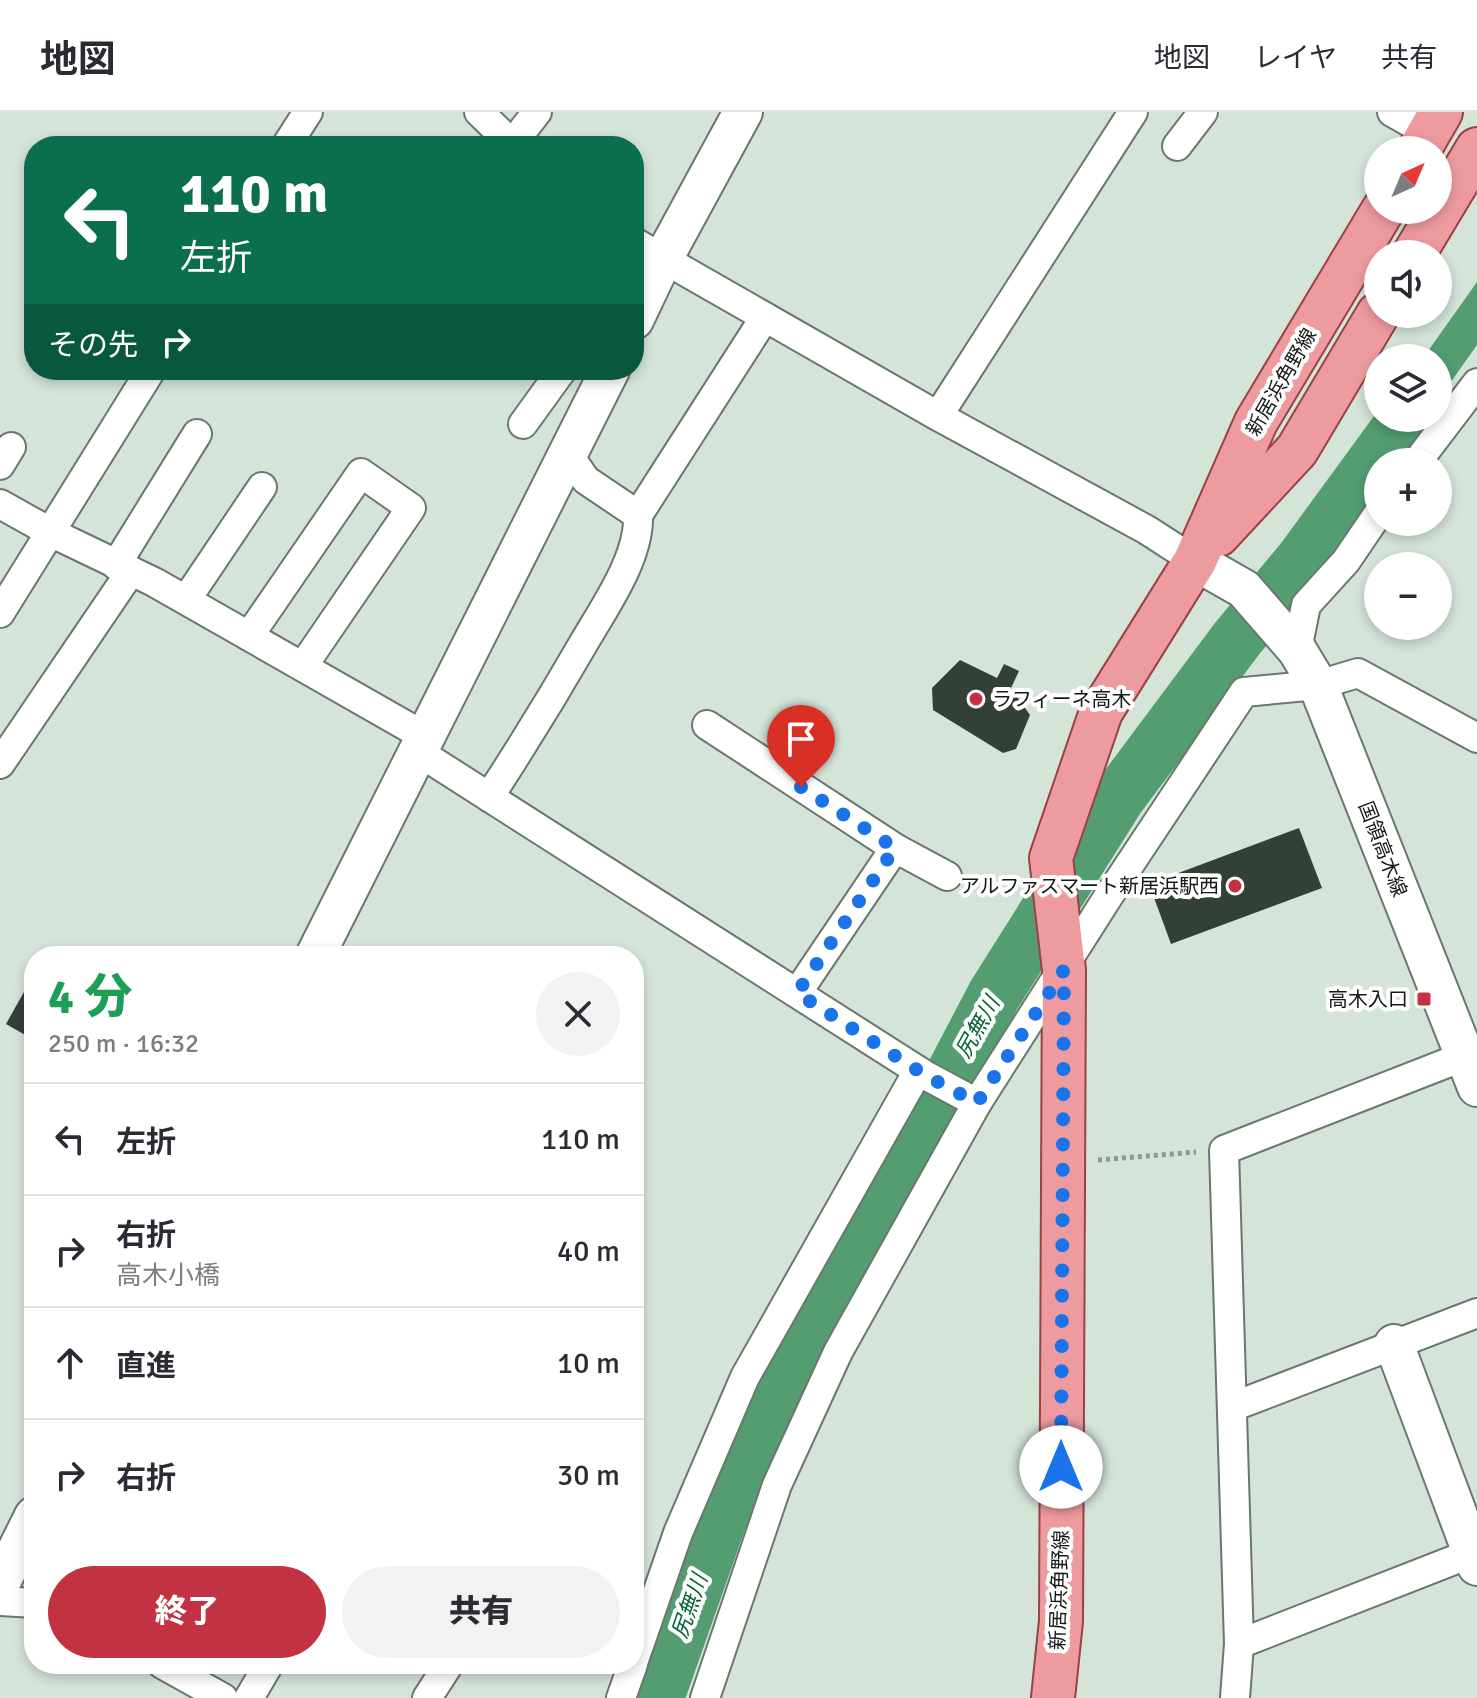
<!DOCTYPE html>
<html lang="ja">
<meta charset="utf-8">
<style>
:root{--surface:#fff;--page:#f2f2f3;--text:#2b2b33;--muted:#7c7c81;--line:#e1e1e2;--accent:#c33242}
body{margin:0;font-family:Signika,"Noto Sans JP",sans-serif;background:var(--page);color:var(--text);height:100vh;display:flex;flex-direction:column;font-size:30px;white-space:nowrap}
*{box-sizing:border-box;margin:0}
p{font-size:26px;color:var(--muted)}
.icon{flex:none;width:44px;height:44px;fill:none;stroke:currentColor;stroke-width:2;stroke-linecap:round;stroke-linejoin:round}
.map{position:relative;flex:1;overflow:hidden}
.panel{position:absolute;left:24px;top:834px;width:620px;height:728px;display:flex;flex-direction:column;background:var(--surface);border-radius:32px;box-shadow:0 4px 12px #0003}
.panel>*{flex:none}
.banner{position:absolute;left:24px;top:24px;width:620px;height:244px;border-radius:32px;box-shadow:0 4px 12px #0003;background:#0b6e4f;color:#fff;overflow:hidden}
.needle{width:52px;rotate:44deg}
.tools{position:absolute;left:1364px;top:24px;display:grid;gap:16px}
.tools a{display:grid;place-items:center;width:88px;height:88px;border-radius:50%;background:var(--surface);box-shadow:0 4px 12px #0003;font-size:40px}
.pin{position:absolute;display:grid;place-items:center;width:68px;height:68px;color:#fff;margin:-82px -34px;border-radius:50% 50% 50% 0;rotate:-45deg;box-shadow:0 0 8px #0007}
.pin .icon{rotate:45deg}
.me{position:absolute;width:88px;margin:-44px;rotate:0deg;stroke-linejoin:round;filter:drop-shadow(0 0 6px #0008)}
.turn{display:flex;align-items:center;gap:28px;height:168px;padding:0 24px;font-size:36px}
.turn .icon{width:104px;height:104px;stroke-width:2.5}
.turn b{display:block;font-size:56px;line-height:68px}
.then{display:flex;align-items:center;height:76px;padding:0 24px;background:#0003;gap:16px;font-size:30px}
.round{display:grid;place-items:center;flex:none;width:84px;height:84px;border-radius:42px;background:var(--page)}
.overview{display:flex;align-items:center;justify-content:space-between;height:136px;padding:0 24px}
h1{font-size:48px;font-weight:800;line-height:60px;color:#1e9e55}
.button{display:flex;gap:16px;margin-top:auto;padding:16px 24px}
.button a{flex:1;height:92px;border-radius:48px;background:var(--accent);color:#fff;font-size:32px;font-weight:800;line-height:92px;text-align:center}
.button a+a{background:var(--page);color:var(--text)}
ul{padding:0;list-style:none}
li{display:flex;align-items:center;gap:24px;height:112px;padding:0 24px;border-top:2px solid var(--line)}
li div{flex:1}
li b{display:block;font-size:30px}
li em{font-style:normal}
header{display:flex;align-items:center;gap:48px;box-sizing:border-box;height:112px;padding:0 40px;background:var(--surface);border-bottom:2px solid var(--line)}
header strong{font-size:38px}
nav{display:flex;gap:44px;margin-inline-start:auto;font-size:28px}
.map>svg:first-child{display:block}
.water{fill:#539d71}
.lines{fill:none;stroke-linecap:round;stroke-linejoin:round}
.river{stroke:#539d71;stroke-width:54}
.building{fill:#334038}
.street-casing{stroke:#6a776e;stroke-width:32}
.secondary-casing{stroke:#6a776e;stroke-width:42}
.primary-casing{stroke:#994245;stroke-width:46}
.path{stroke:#8c9890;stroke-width:5;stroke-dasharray:4 4;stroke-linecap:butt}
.street{stroke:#fff;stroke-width:28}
.secondary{stroke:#fff;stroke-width:38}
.primary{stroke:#ee9ba0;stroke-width:42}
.route{stroke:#1a73e8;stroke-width:14;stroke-dasharray:0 25.2}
.poi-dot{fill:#c33242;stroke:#fff;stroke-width:3}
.labels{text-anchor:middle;stroke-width:8;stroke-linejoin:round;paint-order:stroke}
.street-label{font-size:20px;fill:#121814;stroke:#fff}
.poi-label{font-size:20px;fill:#121814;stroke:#fff;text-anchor:end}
.water-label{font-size:22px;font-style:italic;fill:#066339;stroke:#fff}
</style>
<header>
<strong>地図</strong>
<nav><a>地図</a><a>レイヤ</a><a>共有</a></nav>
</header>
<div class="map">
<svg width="1477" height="1586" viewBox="0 0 1477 1586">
<rect width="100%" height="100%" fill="#d4e4d9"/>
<g class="water">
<path d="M1477,170V233L1438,288V246H1423Z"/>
<path d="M1380,306H1425L1394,350H1378V372L1308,459L1300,424L1320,391Z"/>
</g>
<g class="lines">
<path class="river" d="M657,1586L719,1410L812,1215L928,1009L994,883L1118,686L1236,528L1303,447L1406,306"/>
</g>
<g class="building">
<path d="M960,548L997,566L1004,552L1019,559L1011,576L1030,603L1016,637L1003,641L933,598L932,576Z"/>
<path d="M1299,716L1322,776L1171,832L1149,772Z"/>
<path d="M34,862V928L6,912Z"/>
</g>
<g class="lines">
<defs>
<g id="street">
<path d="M479,0L514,34"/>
<path d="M1392,0L1429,21"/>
<path d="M513,31L537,0"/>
<path d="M286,34L308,0"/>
<path d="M1177,34L1203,0"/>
<path d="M634,130L938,304L1147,418L1195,449"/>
<path d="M938,304L1133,0"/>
<path d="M523,312L562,258"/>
<path d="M567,341L586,368L638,403L765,205"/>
<path d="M1417,350L1477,271"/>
<path d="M0,353L11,335"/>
<path d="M0,392L52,421L154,470L424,624"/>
<path d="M116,453L197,322"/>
<path d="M186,488L262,375"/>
<path d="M0,501L151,258"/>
<path d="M249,524L361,361L411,396L303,554"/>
<path d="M1297,538L1306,493L1346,449L1378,402"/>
<path d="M707,613L895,736L947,764"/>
<path d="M417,639L925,963L977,991"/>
<path d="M0,652L131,459"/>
<path d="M489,685C523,633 555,581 586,527C606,493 640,444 638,403"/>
<path d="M797,881L895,736"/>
<path d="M1232,1295L1477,1201"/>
<path d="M0,1489L34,1491"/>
<path d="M1239,1532L1472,1441"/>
<path d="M634,1548L678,1421L745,1265L918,959"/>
<path d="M162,1552L223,1586"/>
<path d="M249,1586L269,1552"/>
<path d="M427,1586L449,1552"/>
<path d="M621,1586L633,1552"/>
<path d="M705,1586L777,1373L838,1240L977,991L1108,785L1244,580L1318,573L1358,561L1477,626"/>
<path d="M1235,1586L1239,1532L1224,1038L1465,944"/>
</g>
<g id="secondary">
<path d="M634,208L663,147L743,0"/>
<path d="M1195,449L1244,477L1297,538L1318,573L1477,975"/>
<path d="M315,844L610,258"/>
<path d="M1394,1232L1477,1454"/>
<path d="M0,1472L34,1404"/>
</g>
<g id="primary">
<path d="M1419,38L1441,0"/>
<path d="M1414,142L1477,37"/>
<path d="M1218,423L1297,338L1378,202"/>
<path d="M1053,1586L1061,1509L1064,858L1051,746L1101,600L1195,449L1256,310L1383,98"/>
</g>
</defs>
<use href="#street" class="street-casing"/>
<use href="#secondary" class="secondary-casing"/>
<use href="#primary" class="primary-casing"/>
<path class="path" d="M1098,1048L1196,1040"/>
<use href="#street" class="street"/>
<use href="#secondary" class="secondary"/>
<use href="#primary" class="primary"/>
</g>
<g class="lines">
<path class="route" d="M801,675L895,736L797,881L925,963L977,991L1064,858L1061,1355"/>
</g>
<g class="poi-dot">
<circle cx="976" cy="587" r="8"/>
<circle cx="1235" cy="774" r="8"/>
<rect x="1416" y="879" width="16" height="16" rx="4"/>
</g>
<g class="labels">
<g class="street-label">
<text transform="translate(1281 270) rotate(-60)" y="7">新居浜角野線</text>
<text transform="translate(1383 737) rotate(69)" y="7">国領高木線</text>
<text transform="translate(1059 1478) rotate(-88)" y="7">新居浜角野線</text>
</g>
<g class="poi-label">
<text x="992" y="594" text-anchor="start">ラフィーネ高木</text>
<text x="1219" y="781">アルファスマート新居浜駅西</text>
<text x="1408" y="894">高木入口</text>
</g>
<g class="water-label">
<text transform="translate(977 915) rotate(-61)" y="8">尻無川</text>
<text transform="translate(689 1494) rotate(-71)" y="8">尻無川</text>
</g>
</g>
</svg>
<div class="tools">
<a><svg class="needle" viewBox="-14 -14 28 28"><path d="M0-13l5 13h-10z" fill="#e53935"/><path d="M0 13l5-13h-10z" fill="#7c7c81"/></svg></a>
<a><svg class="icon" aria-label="sound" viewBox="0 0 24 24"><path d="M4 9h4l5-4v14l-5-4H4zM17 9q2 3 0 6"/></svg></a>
<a><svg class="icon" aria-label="layers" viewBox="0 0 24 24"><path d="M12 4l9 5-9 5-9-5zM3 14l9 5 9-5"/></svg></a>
<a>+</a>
<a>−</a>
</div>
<div class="pin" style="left:801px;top:675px;background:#d93025"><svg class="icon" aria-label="arrive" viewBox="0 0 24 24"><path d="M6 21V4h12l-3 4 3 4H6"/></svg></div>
<svg class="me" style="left:1061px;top:1355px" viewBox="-20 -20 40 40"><circle r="19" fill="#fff"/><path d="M0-13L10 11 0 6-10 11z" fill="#1a73e8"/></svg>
<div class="banner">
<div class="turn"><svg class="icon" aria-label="left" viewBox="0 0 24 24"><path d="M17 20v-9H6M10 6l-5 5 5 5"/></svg><div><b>110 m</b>左折</div></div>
<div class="then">その先<svg class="icon" aria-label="right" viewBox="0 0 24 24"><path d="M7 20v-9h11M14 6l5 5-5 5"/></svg></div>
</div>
<section class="panel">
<div class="overview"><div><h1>4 分</h1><p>250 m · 16:32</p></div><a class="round"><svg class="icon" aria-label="close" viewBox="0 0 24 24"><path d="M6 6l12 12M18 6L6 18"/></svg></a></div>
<ul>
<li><svg class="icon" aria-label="left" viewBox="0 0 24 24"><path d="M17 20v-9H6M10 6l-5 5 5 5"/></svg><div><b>左折</b></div><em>110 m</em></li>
<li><svg class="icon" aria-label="right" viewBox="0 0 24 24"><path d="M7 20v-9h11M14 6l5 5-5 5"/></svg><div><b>右折</b><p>高木小橋</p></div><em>40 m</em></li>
<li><svg class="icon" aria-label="ahead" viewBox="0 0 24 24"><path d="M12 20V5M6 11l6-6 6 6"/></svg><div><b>直進</b></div><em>10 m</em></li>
<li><svg class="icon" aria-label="right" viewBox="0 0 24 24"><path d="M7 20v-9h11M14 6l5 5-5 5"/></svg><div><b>右折</b></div><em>30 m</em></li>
</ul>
<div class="button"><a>終了</a><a>共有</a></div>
</section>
</div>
